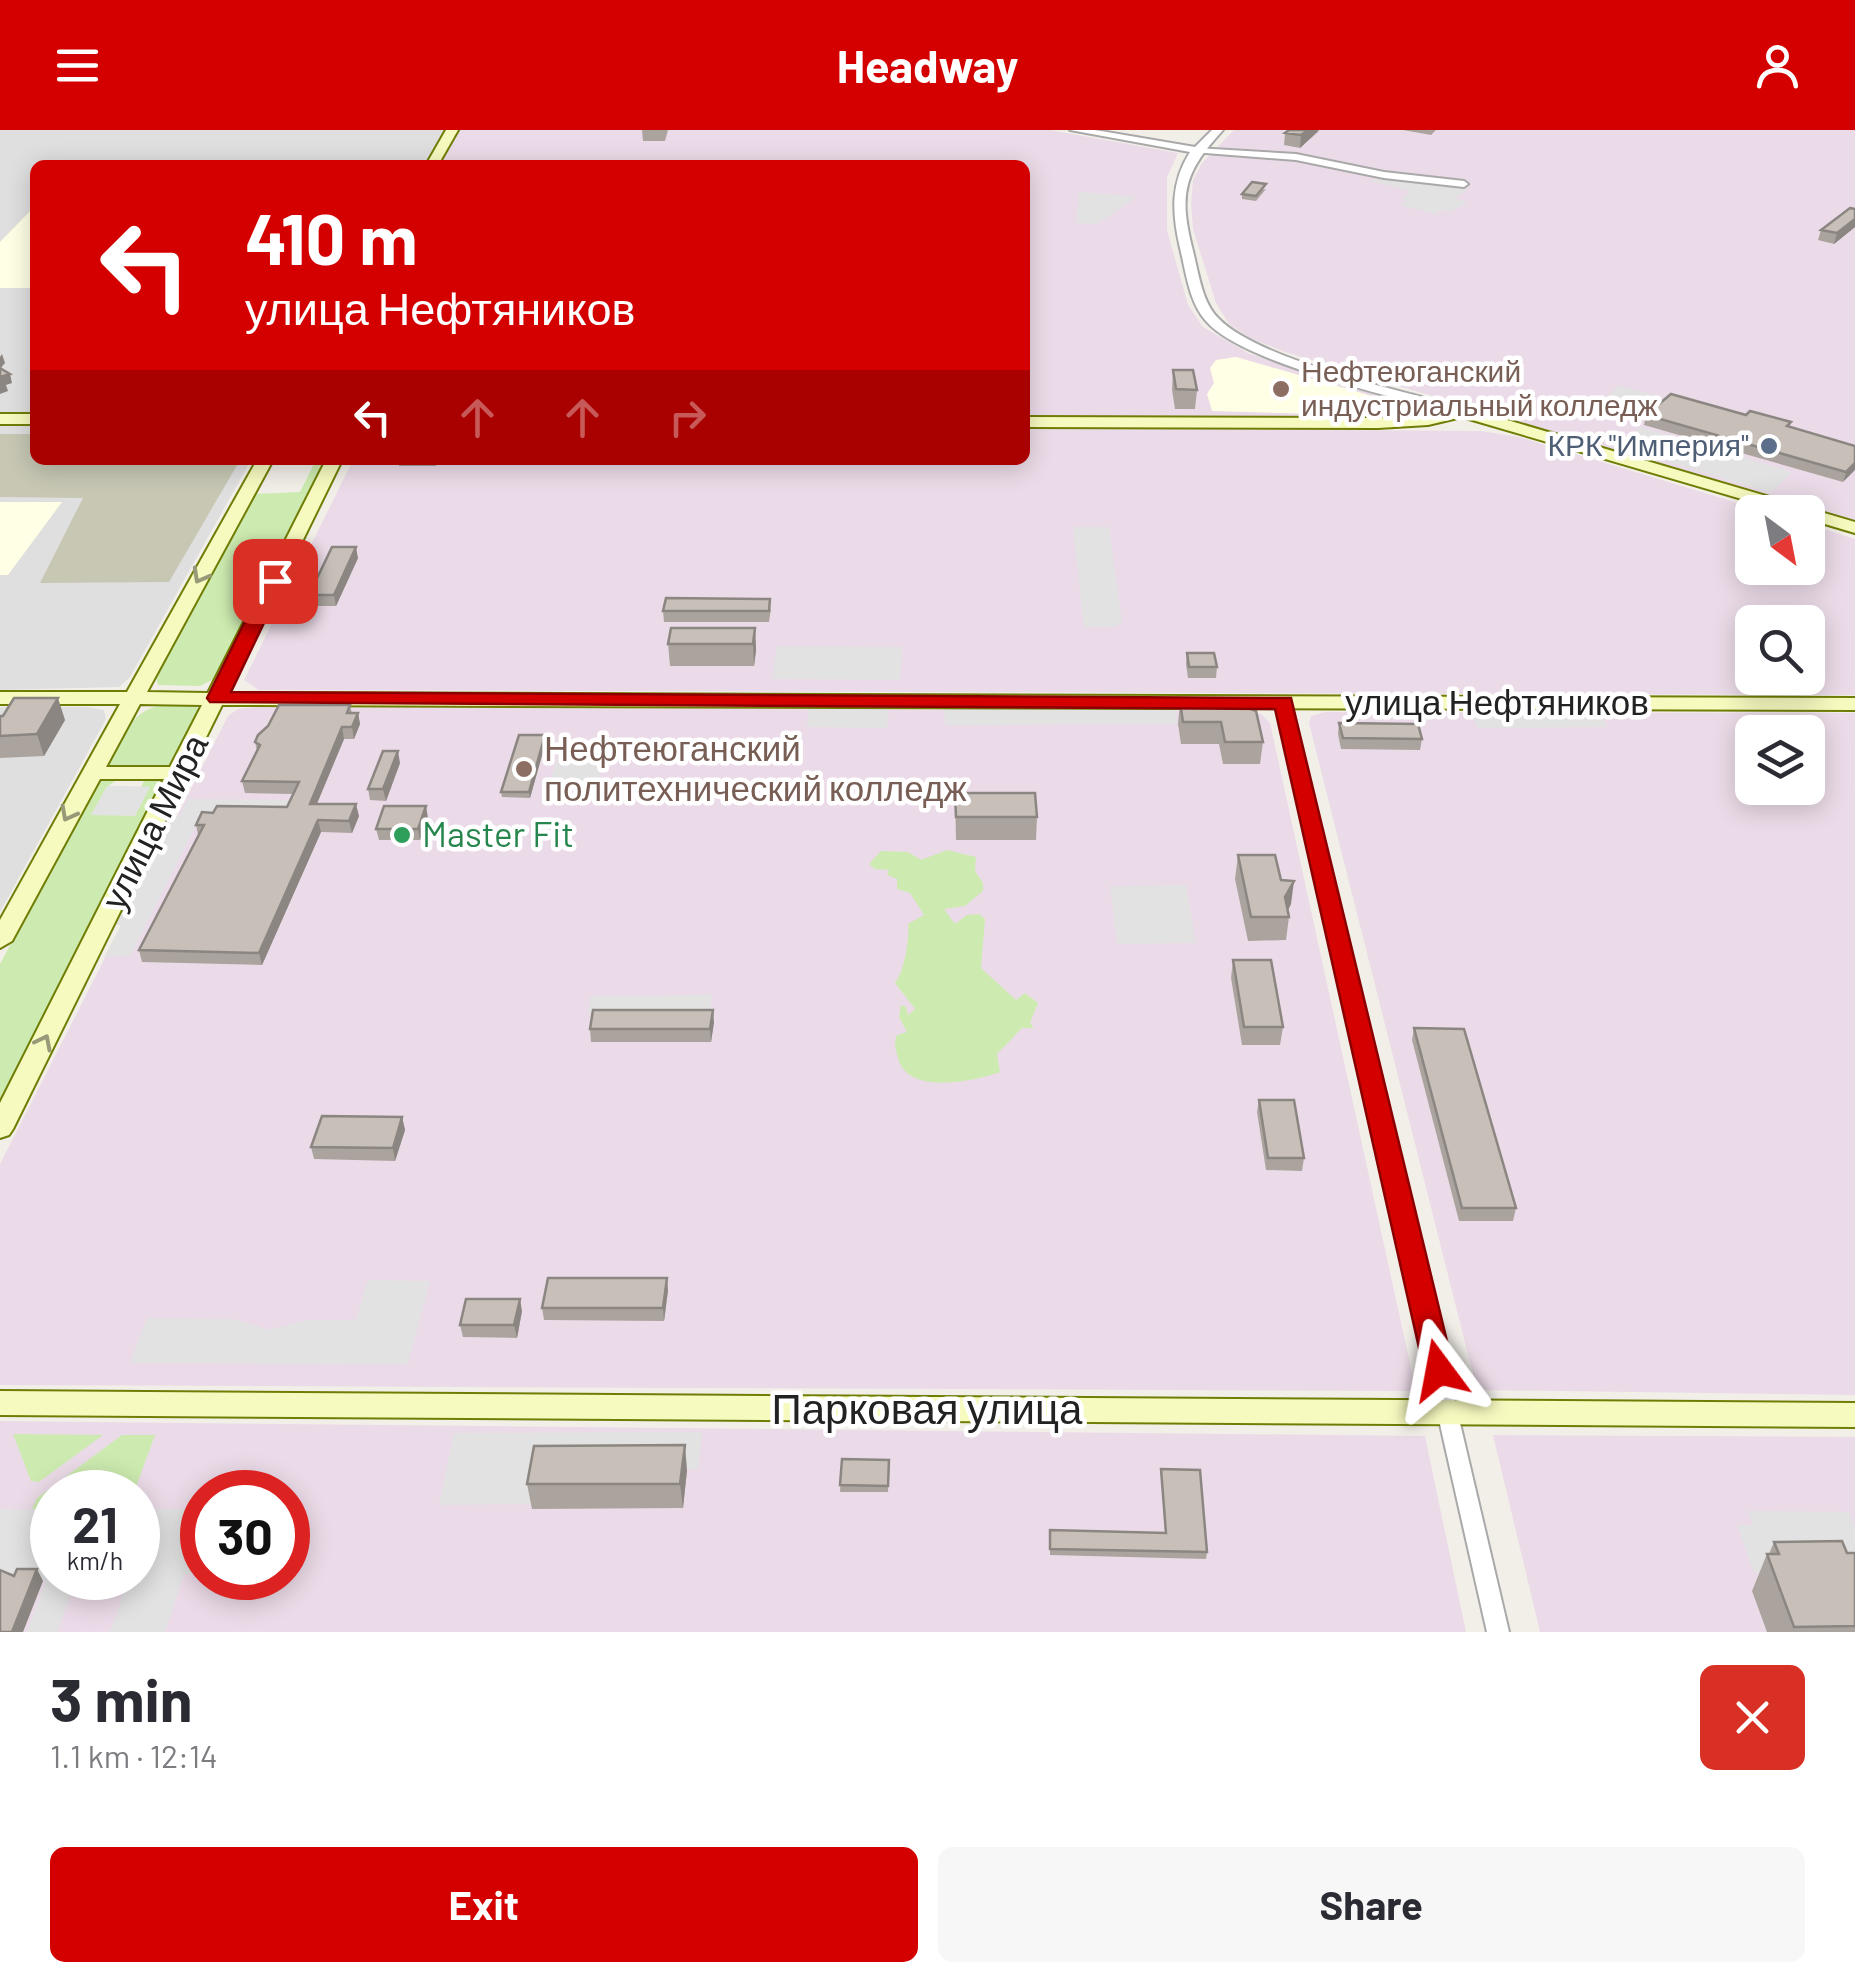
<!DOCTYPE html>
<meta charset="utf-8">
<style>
:root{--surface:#fff;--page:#f7f7f7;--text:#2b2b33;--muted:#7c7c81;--accent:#d40000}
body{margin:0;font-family:Barlow,sans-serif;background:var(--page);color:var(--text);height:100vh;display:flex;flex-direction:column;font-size:38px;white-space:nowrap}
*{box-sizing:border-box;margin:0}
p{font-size:32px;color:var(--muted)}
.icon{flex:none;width:55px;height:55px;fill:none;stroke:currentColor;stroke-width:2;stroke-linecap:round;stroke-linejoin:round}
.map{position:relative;height:1502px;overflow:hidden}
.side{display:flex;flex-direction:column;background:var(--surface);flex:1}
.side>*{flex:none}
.banner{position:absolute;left:30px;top:30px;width:1000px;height:305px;border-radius:15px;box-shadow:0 5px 25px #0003;background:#d40000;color:#fff;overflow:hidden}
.needle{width:65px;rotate:148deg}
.tools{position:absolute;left:1735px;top:365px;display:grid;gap:20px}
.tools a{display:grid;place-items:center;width:90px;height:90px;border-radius:15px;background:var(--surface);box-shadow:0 5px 25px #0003;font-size:50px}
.speed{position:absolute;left:30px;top:1340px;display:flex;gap:20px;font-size:50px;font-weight:700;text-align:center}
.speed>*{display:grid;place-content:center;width:130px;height:130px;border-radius:50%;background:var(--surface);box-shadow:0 5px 25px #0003;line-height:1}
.speed small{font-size:25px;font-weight:400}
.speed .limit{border:15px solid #d22;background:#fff;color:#111}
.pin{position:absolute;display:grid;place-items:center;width:85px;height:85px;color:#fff;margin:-42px;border-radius:20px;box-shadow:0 5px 15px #0006}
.me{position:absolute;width:110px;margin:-55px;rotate:347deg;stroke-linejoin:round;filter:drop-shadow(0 0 8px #0008)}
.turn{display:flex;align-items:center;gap:35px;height:210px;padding:0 50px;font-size:45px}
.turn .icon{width:130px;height:130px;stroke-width:2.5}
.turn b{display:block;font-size:70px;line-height:85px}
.lanes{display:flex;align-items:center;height:95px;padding:0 50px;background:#0003;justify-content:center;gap:50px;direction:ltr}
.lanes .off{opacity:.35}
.round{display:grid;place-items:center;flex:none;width:105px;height:105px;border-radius:15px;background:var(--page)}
.summary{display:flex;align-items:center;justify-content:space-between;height:170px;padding:0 50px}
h1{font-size:60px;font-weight:700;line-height:75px}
.button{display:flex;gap:20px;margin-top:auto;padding:20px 50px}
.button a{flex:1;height:115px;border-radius:15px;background:var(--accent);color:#fff;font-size:40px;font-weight:700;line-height:115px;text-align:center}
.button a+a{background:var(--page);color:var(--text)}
header{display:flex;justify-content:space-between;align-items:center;height:130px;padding:0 50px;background:var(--accent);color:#fff;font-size:45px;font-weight:700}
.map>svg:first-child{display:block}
.residential{fill:#e0dfdf}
.industrial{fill:#ebdbe8;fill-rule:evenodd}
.education{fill:#ffffe5}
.construction{fill:#c7c7b4}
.grass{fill:#cdebb0}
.parking{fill:#e2e2e2}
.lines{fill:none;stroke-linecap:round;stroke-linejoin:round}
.minor-casing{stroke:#a9a9a9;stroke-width:4}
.tertiary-casing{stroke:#a9a9a9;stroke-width:4}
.secondary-casing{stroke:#707d05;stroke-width:4}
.minor{fill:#fff;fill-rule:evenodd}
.tertiary{fill:#fff;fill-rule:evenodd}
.secondary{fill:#f7fabf;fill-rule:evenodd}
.wall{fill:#aba49e}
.shaded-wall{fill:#8b8681}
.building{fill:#c7bfb8;stroke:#8b8681;stroke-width:2.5}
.oneway{stroke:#979978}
.route{fill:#d40000;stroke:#8a0000;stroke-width:2.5}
.education-dot{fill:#8d6e63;stroke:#fff;stroke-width:4}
.service-dot{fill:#5c6f8a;stroke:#fff;stroke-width:4}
.leisure-dot{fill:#2e9e5b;stroke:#fff;stroke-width:4}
.labels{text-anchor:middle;stroke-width:9;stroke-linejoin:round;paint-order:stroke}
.far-education-label{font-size:30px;fill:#785e54;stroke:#fff;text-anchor:start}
.far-service-label{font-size:30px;fill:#4e5e75;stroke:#fff;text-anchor:end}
.street-label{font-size:35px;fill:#222;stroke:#fff}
.education-label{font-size:35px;fill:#785e54;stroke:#fff;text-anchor:start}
.leisure-label{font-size:35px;fill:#27864d;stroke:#fff;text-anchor:start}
.near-street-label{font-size:42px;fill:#222;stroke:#fff}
</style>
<header><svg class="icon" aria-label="menu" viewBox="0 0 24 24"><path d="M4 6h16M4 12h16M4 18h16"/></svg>Headway<svg class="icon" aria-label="person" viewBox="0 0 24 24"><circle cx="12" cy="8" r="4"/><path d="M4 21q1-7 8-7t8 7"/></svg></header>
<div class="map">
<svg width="1855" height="1502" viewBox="0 0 1855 1502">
<rect width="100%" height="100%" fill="#f2efe9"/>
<g class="residential">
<path d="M0,0H444L424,35H35V285L0,284Z"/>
<path d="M0,295H35V330H251L130,547L119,557L0,560Z"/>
<path d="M0,577H87L104,580L106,589L0,782Z"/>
</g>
<g class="industrial">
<path d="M459,0H1050L1178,23L1167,47V100L1188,175L1203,197L1250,224L1377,263L1400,278L1380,287L1025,286V35H440Z"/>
<path d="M1234,0H1855V393L1285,222L1250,208L1229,194L1216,173L1193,99L1191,74L1193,50L1202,33Z"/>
<path d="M1025,298L1481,301L1519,307L1768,382H1752V438H1808V394L1855,409V565L259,560L244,550L353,330H1025ZM1752,492H1808V548H1752Z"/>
<path d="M255,577L1243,581L1261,584L1270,593L1416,1261L0,1255V1034L228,586L238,579Z"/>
<path d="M1325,582L1855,583V1265L1477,1260L1309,593L1311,586ZM1752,602H1808V658H1752Z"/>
<path d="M0,1291L1425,1306L1466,1502H0ZM52,1362H138V1448H52ZM202,1362H288V1448H202Z"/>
<path d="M1493,1305L1855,1307V1502H1540Z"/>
</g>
<g class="education">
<path d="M35,76V158H0V112Z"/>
<path d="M1236,227L1393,272L1400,278L1396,283L1381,286L1212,281L1207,264L1214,253L1210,238L1216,230Z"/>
<path d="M0,372H62L8,445H0Z"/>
</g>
<path class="construction" d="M0,304H35V330H240L169,452L40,453L83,368L0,367Z"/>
<g class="grass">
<path d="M316,330H327L220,546L200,556L158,555L155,543L254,364L300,362Z"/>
<path d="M160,575H194L202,582L174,637H106C120,610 129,583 160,575Z"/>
<path d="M105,647L115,651L107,657L91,685L149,657H141L145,649H166L0,978V834L97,652Z"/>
<path d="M947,720L976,727L975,741L983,753V761L965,776L944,779L955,794L967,785L979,784L985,789L981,838L1016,870L1025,863L1038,873L1030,893L1034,898H1022L997,924L1000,942C972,952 907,965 898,928C896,919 893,914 897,905L907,902L899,887L901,875L906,877L908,885L915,879L895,853C904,842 910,808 908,794L924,785L910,763L897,759V749L887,745L889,740L875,739L869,734L881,721L908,722L921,730Z"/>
<path d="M13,1304L103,1305L39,1352L31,1351Z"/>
<path d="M122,1305H155L134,1362H52V1380L32,1379L37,1368Z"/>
</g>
<g class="parking">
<path d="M1373,49L1468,60L1455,68L1467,72L1451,82L1441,80L1435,84L1400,75L1407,71L1401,69L1411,61L1370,51Z"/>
<path d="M1079,62L1107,64L1137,67L1097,94L1076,93Z"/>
<path d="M1620,256L1657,266L1630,289L1592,278Z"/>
<path d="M1640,297L1792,342L1771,363L1617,316Z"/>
<path d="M1073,397H1109L1122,493L1115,497H1084Z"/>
<path d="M777,516L902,517L900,550L772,549Z"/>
<path d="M809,578L889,579L887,598L807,597Z"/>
<path d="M944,578H1175L1178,594L945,595Z"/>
<path d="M1481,583H1600L1607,597L1478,598L1473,585Z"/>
<path d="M557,628L603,629L596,657L549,656Z"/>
<path d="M107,656H126L150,657L135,686L91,685Z"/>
<path d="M188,669L293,670L285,688L200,687L131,825L104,827L121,795L111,794L166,687H179Z"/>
<path d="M1186,755L1196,813L1117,814L1110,756Z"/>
<path d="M712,865L710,883H588L591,866Z"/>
<path d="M368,1150L430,1151L408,1234L130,1233L147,1188L234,1189L269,1200L307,1190H356Z"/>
<path d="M702,1302L698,1339L538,1340L531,1374L439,1375L454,1303Z"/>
<path d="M0,1379L52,1380V1448H77L57,1502H27L46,1451H20L0,1443Z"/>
<path d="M153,1379H202V1444H184L165,1502H110L129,1448H138V1423Z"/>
<path d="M1748,1381L1849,1382L1855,1397V1445L1754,1443L1737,1395H1753Z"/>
</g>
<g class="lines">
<defs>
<g id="minor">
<path d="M1196,18L1296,24L1384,42L1464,51L1468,54L1464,57L1384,48L1296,30L1193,22L1192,20Z"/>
<path d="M1284,569L1291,573L1509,1502H1487L1277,573Z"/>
</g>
<path id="tertiary" d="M1070,0H1095L1195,17L1212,0H1223C1186,41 1178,61 1192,117C1198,139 1201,171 1218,188C1259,231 1407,262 1468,279V285H1458C1400,268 1243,234 1206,191C1189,172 1186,142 1180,118C1172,83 1170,54 1190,22Z"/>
<g id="secondary">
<path d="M446,0H458L438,35H426Z"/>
<path d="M1463,277L1855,392V403L1808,389V382H1786L1462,287L1428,295L1378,298L1025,297V287L1378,288L1428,285Z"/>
<rect x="0" y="284" width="35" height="10"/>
<path d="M257,330H273L147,562L208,563L326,330H342L228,563L1855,568V580L222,575L13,999L9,1005L0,1008V973L164,649H100L12,811L0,818V790L120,574H0V562H127ZM140,574L202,575L170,637H106Z"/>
<path d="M0,1261L1855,1273V1297L0,1285Z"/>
</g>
</defs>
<use href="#minor" class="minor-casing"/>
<use href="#tertiary" class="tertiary-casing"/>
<use href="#secondary" class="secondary-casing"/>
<use href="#minor" class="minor"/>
<use href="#tertiary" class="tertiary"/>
<use href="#secondary" class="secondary"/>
</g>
<g class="wall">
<path d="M642,0H668L665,11H643Z"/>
<path d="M1403,0H1436L1431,5Z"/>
<path d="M1319,1L1300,18L1284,15L1285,3Z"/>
<path d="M1266,59L1256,71L1242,69V64Z"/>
<path d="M1855,79V97L1834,114L1818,110L1821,100Z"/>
<path d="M1173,240L1197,260L1195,279H1175L1172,260Z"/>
<path d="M1646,285H1746L1791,292L1789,297L1855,316L1843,352L1644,295Z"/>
<path d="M398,330H438L436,336H399Z"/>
<path d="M358,428L336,476H311L309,465Z"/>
<path d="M771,479L769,492H664L663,481Z"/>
<path d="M755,498L756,520L754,536H670L668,514Z"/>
<path d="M1187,523L1217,537L1216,548H1188L1186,534Z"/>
<path d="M1180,572L1263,612L1260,634H1223L1219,614H1181L1178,594Z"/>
<path d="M350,575L352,583H358L360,594L354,609H344L317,674L359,686L352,703L321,702L262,835L142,832L139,820L198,705L196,695L287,677L293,664L245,663L242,651L257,621L255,612Z"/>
<path d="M0,586H3L65,590L44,626L0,628Z"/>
<path d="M1339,593L1422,609L1420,620L1341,619L1338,604Z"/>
<path d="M545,605L546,611L530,668L502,667L501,662Z"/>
<path d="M400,633L386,671L370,670L368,659Z"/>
<path d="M955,663L1037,687L1036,710H956Z"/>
<path d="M428,688L420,710H379L376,699Z"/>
<path d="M1238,725L1281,750L1291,774L1288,780L1289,787L1286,810L1248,811L1235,749Z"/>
<path d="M1233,830L1283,897L1280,915H1242L1231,848Z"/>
<path d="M714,892L711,912H591L590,899Z"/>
<path d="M1414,898L1516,1078L1513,1091H1459L1412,910Z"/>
<path d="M1259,970L1304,1028L1302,1041L1266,1040L1257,982Z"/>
<path d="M402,987L405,1000L395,1031L314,1029L311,1017Z"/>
<path d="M668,1160L664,1191L544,1190L542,1178Z"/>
<path d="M522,1181L517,1208L463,1207L460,1195Z"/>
<path d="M842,1329L889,1330L888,1362H840Z"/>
<path d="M1161,1339L1207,1422L1206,1429L1050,1425V1400L1165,1403Z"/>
<path d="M687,1340L683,1378L532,1379L527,1354Z"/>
<path d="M1774,1412L1855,1423V1502H1767L1752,1461L1767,1424H1769Z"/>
</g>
<g class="shaded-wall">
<path d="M1308,0H1319L1300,18L1301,5Z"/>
<path d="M1855,89V97L1834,114L1837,103Z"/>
<path d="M2,224L5,233L0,239V227Z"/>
<path d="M10,244L12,253L6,255L8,261L0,264V247Z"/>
<path d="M1855,333V340L1843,352L1846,342Z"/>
<path d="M356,417L358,428L336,476L334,465Z"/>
<path d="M755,498L756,520L754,536L753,514Z"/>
<path d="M58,568L65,590L44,626L37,604Z"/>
<path d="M358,583L360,594L354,609L352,597Z"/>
<path d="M342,597L344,609L312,685L310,674Z"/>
<path d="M545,605L546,611L530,668L529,662Z"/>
<path d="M398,621L400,633L386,671L383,659Z"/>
<path d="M356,674L359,686L352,703L349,691Z"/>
<path d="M426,676L428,688L420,710L418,699Z"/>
<path d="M318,690L321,702L262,835L259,823Z"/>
<path d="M1294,751L1291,774L1284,787L1285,767Z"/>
<path d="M713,880L714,892L711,912L710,899Z"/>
<path d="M402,987L405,1000L395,1031L393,1018Z"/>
<path d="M667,1148L668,1160L664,1191L663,1178Z"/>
<path d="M520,1169L522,1181L517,1208L514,1195Z"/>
<path d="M685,1315L687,1340L683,1378L680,1354Z"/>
<path d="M37,1439L43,1451L23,1502H12Z"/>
</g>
<g class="building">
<path d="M1289,0H1308L1301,5L1285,3Z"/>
<path d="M1252,52L1266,54L1256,66L1242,64Z"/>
<path d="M1850,78L1855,79V89L1837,103L1821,100Z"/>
<path d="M0,238L10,244L0,247Z"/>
<path d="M1173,240H1193L1197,260L1176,259Z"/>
<path d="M1671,264L1746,285L1750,281L1791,292L1787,296L1855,316V333L1846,342L1646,285Z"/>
<path d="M332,417H356L334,465H309Z"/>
<path d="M666,468L770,469L769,481H663Z"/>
<path d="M671,498H755L753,514H668Z"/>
<path d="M1187,523H1214L1217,537H1189Z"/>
<path d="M14,568H58L37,604L0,606V586H3Z"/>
<path d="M1180,572H1234L1256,581L1263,612H1225L1221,592H1183Z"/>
<path d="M279,575H350L347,583H358L352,597H342L310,674H356L349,691L318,690L259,823L139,820L204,695H196L202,682L213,683L217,676L287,677L299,652L242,651L260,615L255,612L258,605L268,596Z"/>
<path d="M1339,593L1418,594L1422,609L1343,608Z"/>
<path d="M519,605H545L529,662H501Z"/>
<path d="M383,621H398L383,659H368Z"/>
<path d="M955,663H1035L1037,687H956Z"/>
<path d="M384,676H426L418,699H376Z"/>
<path d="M1238,725H1275L1281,750L1294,751L1285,767L1289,787H1251Z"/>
<path d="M1233,830H1271L1283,897H1244Z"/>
<path d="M593,880H713L710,899H590Z"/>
<path d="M1414,898L1464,899L1516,1078H1462Z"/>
<path d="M1259,970H1294L1304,1028H1268Z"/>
<path d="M322,986L402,987L393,1018L311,1017Z"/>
<path d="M548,1148H667L663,1178H542Z"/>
<path d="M466,1169H520L514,1195H460Z"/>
<path d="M685,1315L680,1354H527L534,1316Z"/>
<path d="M842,1329L889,1330L888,1356L840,1355Z"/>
<path d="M1161,1339L1200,1340L1207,1422L1050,1419V1400L1166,1403Z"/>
<path d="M1842,1411L1847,1423H1855V1496L1794,1497L1767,1424H1779L1774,1412Z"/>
<path d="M17,1439H37L12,1502H0V1440L14,1446Z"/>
</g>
<defs><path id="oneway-chevron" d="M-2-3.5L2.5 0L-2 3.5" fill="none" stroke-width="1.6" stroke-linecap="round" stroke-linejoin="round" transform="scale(2.5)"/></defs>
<g class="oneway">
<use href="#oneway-chevron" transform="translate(200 446) rotate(119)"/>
<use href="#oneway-chevron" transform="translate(68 684) rotate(118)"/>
<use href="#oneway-chevron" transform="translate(44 912) rotate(-63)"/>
</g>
<path class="route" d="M275,446L284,451L231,562L1291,568L1454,1240L1450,1248L1439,1252L1429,1248L1424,1240L1275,579L210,572L207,568L265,451Z"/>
<g class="education-dot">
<circle cx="1281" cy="259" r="10"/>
<circle cx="524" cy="639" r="10"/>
</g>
<circle class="service-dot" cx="1769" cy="316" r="10"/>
<circle class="leisure-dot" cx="402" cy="705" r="10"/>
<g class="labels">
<g class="far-education-label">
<text x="1301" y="252">Нефтеюганский<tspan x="1301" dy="34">индустриальный колледж</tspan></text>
</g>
<g class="far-service-label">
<text x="1749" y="326">КРК "Империя"</text>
</g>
<g class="street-label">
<text x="1497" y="585">улица Нефтяников</text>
<text transform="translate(155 692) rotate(-63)" y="12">улица Мира</text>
</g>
<g class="education-label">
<text x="544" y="631">Нефтеюганский<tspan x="544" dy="40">политехнический колледж</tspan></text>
</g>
<g class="leisure-label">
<text x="422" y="717">Master Fit</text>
</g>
<g class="near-street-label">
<text x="927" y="1294">Парковая улица</text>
</g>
</g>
</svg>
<div class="tools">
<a><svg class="needle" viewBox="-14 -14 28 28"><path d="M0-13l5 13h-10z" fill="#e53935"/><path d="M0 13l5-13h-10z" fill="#7c7c81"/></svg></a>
<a><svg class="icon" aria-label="search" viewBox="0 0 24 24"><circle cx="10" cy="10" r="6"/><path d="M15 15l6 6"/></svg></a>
<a><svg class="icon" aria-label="layers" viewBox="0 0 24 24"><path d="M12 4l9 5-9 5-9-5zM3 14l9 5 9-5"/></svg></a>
</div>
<div class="speed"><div>21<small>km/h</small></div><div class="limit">30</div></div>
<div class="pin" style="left:275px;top:451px;background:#d93025"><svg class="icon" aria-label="arrive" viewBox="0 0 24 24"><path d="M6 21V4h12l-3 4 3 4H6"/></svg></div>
<svg class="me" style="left:1439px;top:1240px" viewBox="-20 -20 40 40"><path d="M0-17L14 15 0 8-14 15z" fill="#d40000" stroke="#fff" stroke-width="4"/></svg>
<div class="banner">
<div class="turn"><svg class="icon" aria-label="left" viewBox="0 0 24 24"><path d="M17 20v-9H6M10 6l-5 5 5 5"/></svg><div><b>410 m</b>улица Нефтяников</div></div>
<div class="lanes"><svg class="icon" aria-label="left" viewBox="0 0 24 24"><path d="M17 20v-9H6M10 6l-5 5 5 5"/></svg><svg class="icon off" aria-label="ahead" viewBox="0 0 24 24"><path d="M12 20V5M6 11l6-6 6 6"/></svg><svg class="icon off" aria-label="ahead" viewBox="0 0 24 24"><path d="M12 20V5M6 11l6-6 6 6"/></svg><svg class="icon off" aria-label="right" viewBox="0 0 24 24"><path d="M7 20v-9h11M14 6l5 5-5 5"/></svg></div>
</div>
</div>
<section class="side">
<div class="summary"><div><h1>3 min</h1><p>1.1 km · 12:14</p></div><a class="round" style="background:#d93025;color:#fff"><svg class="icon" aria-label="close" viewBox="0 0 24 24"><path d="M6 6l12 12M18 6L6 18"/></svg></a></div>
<div class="button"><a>Exit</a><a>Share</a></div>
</section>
